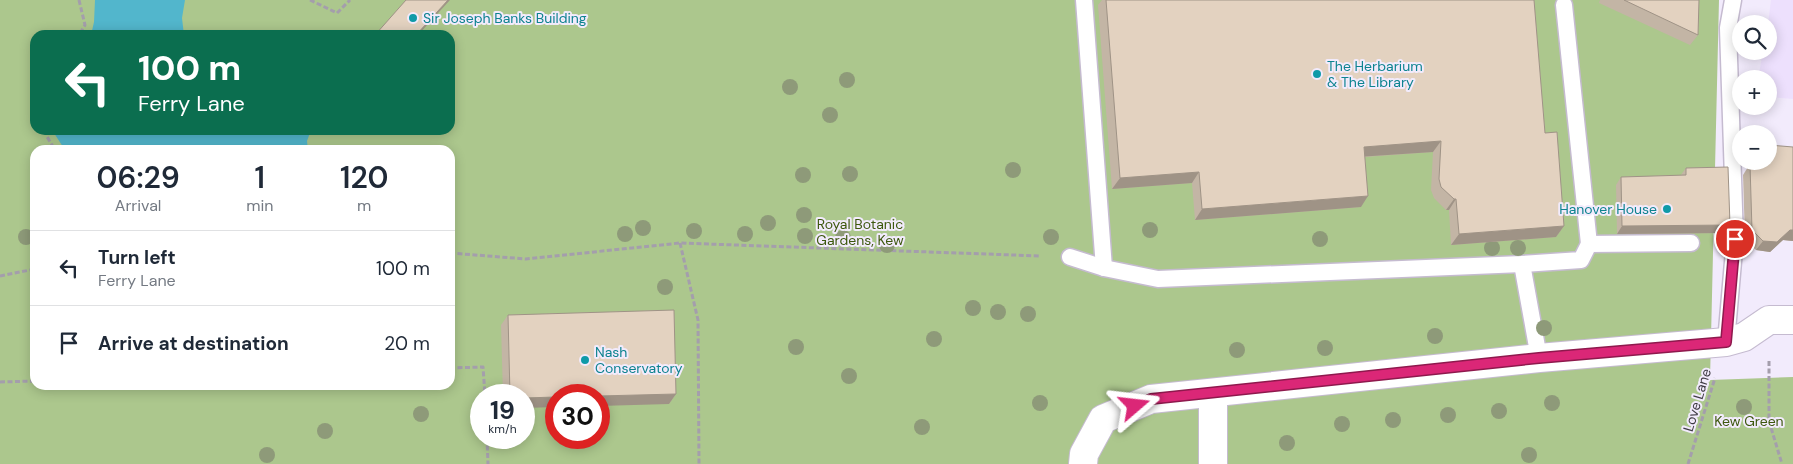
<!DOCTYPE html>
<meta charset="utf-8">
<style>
:root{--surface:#fff;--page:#f6f6f7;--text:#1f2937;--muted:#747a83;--line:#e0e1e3}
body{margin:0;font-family:"DM Sans",sans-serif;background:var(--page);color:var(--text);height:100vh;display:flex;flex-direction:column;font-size:19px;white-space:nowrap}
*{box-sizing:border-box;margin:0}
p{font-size:16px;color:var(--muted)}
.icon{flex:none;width:28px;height:28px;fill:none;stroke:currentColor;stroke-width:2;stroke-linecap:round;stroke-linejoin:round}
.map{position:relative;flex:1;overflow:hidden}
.panel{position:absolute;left:30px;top:145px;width:425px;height:245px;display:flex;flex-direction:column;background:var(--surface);border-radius:15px;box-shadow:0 2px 12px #0003}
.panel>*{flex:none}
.banner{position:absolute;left:30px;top:30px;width:425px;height:105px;border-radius:15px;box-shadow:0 2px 12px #0003;background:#0b6e4f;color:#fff;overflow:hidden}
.tools{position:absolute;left:1732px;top:15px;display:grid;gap:10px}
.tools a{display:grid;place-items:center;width:45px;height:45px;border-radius:50%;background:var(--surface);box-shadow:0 2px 12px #0003;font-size:25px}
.speed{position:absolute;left:470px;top:384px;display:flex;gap:10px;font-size:25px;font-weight:700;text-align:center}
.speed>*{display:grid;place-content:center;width:65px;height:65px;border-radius:50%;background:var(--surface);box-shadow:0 2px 12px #0003;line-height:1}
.speed small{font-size:12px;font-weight:400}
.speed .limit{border:8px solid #d22;background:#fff;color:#111}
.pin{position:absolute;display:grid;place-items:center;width:42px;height:42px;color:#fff;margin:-21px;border:2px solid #fff;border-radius:50%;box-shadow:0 1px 5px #0007}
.me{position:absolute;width:55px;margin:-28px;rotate:73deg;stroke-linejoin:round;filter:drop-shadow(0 0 4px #0008)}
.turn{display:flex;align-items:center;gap:18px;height:105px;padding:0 25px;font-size:22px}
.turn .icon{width:65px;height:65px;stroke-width:2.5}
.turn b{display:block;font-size:35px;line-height:42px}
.eta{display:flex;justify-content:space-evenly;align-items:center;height:85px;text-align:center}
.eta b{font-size:30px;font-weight:600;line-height:35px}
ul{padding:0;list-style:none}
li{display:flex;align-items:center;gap:15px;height:75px;padding:0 25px;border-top:1px solid var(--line)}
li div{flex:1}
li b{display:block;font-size:19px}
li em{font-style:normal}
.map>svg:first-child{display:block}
.built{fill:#ede0fd}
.green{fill:#acc78d;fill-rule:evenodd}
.water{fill:#52b6cc}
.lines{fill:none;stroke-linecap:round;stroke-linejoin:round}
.lane-casing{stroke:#c5bbd0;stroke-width:19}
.street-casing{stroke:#c5bbd0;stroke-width:30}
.path{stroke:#a49eac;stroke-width:3;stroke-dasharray:5 2.5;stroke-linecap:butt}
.lane{stroke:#fff;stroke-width:16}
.street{stroke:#fff;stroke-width:28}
.tree{fill:#8e9a79}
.wall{fill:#c3b5a5}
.shaded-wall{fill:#9f9386}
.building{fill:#e3d2c0;stroke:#9f9386}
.route-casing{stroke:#8e194d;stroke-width:12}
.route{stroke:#db2777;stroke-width:9}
.culture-dot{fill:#0f9aa8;stroke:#f2ebfc;stroke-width:2}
.labels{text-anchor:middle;stroke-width:4;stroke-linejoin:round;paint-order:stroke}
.culture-label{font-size:14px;fill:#0d838f;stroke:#f2ebfc;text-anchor:start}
.park-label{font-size:14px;fill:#3d580e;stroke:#f2ebfc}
.street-label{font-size:14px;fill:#3e3a43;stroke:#f2ebfc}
</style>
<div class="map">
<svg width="1793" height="464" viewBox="0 0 1793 464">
<rect width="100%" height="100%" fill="#f2ebfc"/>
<path class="built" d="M1771,0H1793V99L1769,97V79H1758L1763,51H1769L1768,24Z"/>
<path class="green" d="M0,0H1719L1710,380L1793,377V464H0ZM35,35H450V130H35ZM35,150H450V385H35ZM481,395H524V438H481ZM556,395H599V438H556Z"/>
<g class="water">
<path d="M95,0H185L182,18L184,35H91L94,22Z"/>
<path d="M52,130H311L307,141L308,150H65Z"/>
</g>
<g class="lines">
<defs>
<g id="lane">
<path d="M1084,0L1104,268"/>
<path d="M1564,5L1589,244"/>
<path d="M1070,257L1104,268L1158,279L1522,264L1581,260L1589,244L1691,243"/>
<path d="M1522,264L1539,358"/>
<path d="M1726,342L1735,239L1728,28L1733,0"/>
</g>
<g id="street">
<path d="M1083,464L1084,454L1103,419L1151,399L1539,358L1726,342L1744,337L1769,320H1793"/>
<path d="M1213,464V394"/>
</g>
</defs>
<use href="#lane" class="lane-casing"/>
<use href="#street" class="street-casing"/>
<g class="path">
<path d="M79,0L85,25L79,35"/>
<path d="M310,0L337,13L350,0"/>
<path d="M46,130V135L55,150"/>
<path d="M680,243L698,320L699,464"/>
<path d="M450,253L526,259L680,243L1041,256"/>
<path d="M0,276L35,269"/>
<path d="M1769,361V421L1782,464"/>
<path d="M450,368L483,367L485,395"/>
<path d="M0,382L35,381"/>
<path d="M487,438L488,464"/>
<path d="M1688,464L1715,378"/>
</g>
<use href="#lane" class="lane"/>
<use href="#street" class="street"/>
</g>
<g class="tree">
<circle cx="847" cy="80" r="8"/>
<circle cx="790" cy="87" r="8"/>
<circle cx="830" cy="115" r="8"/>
<circle cx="1013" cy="170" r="8"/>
<circle cx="850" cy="174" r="8"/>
<circle cx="803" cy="175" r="8"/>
<circle cx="804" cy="215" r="8"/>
<circle cx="768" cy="223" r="8"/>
<circle cx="643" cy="228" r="8"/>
<circle cx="1150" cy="230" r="8"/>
<circle cx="694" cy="231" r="8"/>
<circle cx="625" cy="234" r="8"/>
<circle cx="745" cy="234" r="8"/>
<circle cx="805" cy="236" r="8"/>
<circle cx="26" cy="237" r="8"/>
<circle cx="1051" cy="237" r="8"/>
<circle cx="843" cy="238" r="8"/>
<circle cx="1320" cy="239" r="8"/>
<circle cx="887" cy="245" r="8"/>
<circle cx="1492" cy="248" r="8"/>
<circle cx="1518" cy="248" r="8"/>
<circle cx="665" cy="287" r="8"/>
<circle cx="973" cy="308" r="8"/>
<circle cx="998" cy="312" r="8"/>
<circle cx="1028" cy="314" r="8"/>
<circle cx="1544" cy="328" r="8"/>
<circle cx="1435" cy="336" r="8"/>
<circle cx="934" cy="339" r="8"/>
<circle cx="796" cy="347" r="8"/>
<circle cx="1325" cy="348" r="8"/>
<circle cx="1237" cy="350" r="8"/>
<circle cx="849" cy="376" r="8"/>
<circle cx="1040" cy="403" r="8"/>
<circle cx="1552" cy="403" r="8"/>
<circle cx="1744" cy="407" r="8"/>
<circle cx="1499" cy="411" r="8"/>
<circle cx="421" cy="414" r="8"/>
<circle cx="1448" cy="415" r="8"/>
<circle cx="1393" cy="420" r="8"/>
<circle cx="1342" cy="424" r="8"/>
<circle cx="922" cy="427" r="8"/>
<circle cx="325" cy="431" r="8"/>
<circle cx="1287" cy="443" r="8"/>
<circle cx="267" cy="455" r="8"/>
<circle cx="1529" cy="455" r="8"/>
</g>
<g class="wall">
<path d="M1102,0H1534L1545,133L1564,226L1556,237L1451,245L1449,210H1446L1434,198L1431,190L1433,152L1365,157L1361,207L1195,220L1192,183L1112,189L1098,5Z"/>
<path d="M1600,0H1699L1698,35L1690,45L1599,3Z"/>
<path d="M1793,147V241L1783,240L1770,252L1756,250L1745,240L1743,175L1748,167L1749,161H1769Z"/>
<path d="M1686,168L1725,233L1617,234L1616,185L1621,177L1680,176Z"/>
<path d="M508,315L676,394L669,404L524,395H503L501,325Z"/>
</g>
<g class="shaded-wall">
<path d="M448,0H450L418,35H416Z"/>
<path d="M1441,141L1433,152L1357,157L1364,147Z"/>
<path d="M1199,172L1192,183L1112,189L1120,178Z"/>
<path d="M1368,196L1361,207L1195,220L1202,209Z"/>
<path d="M1454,199H1456L1449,210H1446Z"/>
<path d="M1730,225L1725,233L1617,234L1622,226Z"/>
<path d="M1564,226L1556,237L1451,245L1459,234Z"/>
<path d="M1790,230H1793V241L1783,240L1770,252L1756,250L1763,241Z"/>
<path d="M676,394L669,404L599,406V396Z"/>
<path d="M556,397V407L524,408V398Z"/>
</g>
<g class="building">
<path d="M406,0H448L416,35H375Z"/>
<path d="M1106,0H1534L1545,133L1557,132L1564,226L1459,234L1456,199H1454L1441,187L1439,179L1441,141L1364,147L1368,196L1202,209L1199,172L1120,178Z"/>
<path d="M1624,0H1699L1698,35Z"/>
<path d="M1769,145L1793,147V230H1790L1777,242L1763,241L1752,230L1750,165H1755V161H1769Z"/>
<path d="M1728,167L1730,225L1622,226L1621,177L1686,175V168Z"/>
<path d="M674,310L676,394L599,396V395H556V397L524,398V395H510L508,315Z"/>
</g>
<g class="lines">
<defs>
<path id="route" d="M1135,406L1151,399L1539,358L1726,342L1735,239"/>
</defs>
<use href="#route" class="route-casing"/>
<use href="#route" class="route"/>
</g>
<g class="culture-dot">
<circle cx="413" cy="18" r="5"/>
<circle cx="1317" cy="74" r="5"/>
<circle cx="1667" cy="209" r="5"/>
<circle cx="585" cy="360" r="5"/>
</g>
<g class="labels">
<g class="culture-label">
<text x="423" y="23">Sir Joseph Banks Building</text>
<text x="1327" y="71">The Herbarium<tspan x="1327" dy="16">&amp; The Library</tspan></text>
<text x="1657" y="214" text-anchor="end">Hanover House</text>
<text x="595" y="357">Nash<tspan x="595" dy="16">Conservatory</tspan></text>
</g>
<g class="park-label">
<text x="860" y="229">Royal Botanic<tspan x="860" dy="16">Gardens, Kew</tspan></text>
<text x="1749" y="426">Kew Green</text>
</g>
<g class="street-label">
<text transform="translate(1697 400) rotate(-73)" y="5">Love Lane</text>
</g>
</g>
</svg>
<div class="tools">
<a><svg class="icon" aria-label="search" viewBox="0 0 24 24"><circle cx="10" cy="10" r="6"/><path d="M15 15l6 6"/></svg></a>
<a>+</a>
<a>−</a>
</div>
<div class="speed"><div>19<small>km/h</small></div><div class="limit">30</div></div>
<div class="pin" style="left:1735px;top:239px;background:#d93025"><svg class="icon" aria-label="arrive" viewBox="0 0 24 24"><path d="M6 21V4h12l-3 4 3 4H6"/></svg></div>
<svg class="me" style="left:1135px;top:406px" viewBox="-20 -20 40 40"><path d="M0-17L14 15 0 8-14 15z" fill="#db2777" stroke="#fff" stroke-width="4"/></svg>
<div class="banner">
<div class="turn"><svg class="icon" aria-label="left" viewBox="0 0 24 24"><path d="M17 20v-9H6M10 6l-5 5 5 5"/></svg><div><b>100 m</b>Ferry Lane</div></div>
</div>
<section class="panel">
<div class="eta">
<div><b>06:29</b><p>Arrival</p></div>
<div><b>1</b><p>min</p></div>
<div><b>120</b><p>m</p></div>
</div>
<ul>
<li><svg class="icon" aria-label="left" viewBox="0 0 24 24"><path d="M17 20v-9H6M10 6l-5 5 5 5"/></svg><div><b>Turn left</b><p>Ferry Lane</p></div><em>100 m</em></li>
<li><svg class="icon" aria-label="arrive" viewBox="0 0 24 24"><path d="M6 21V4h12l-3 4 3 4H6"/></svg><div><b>Arrive at destination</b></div><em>20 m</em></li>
</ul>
</section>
</div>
